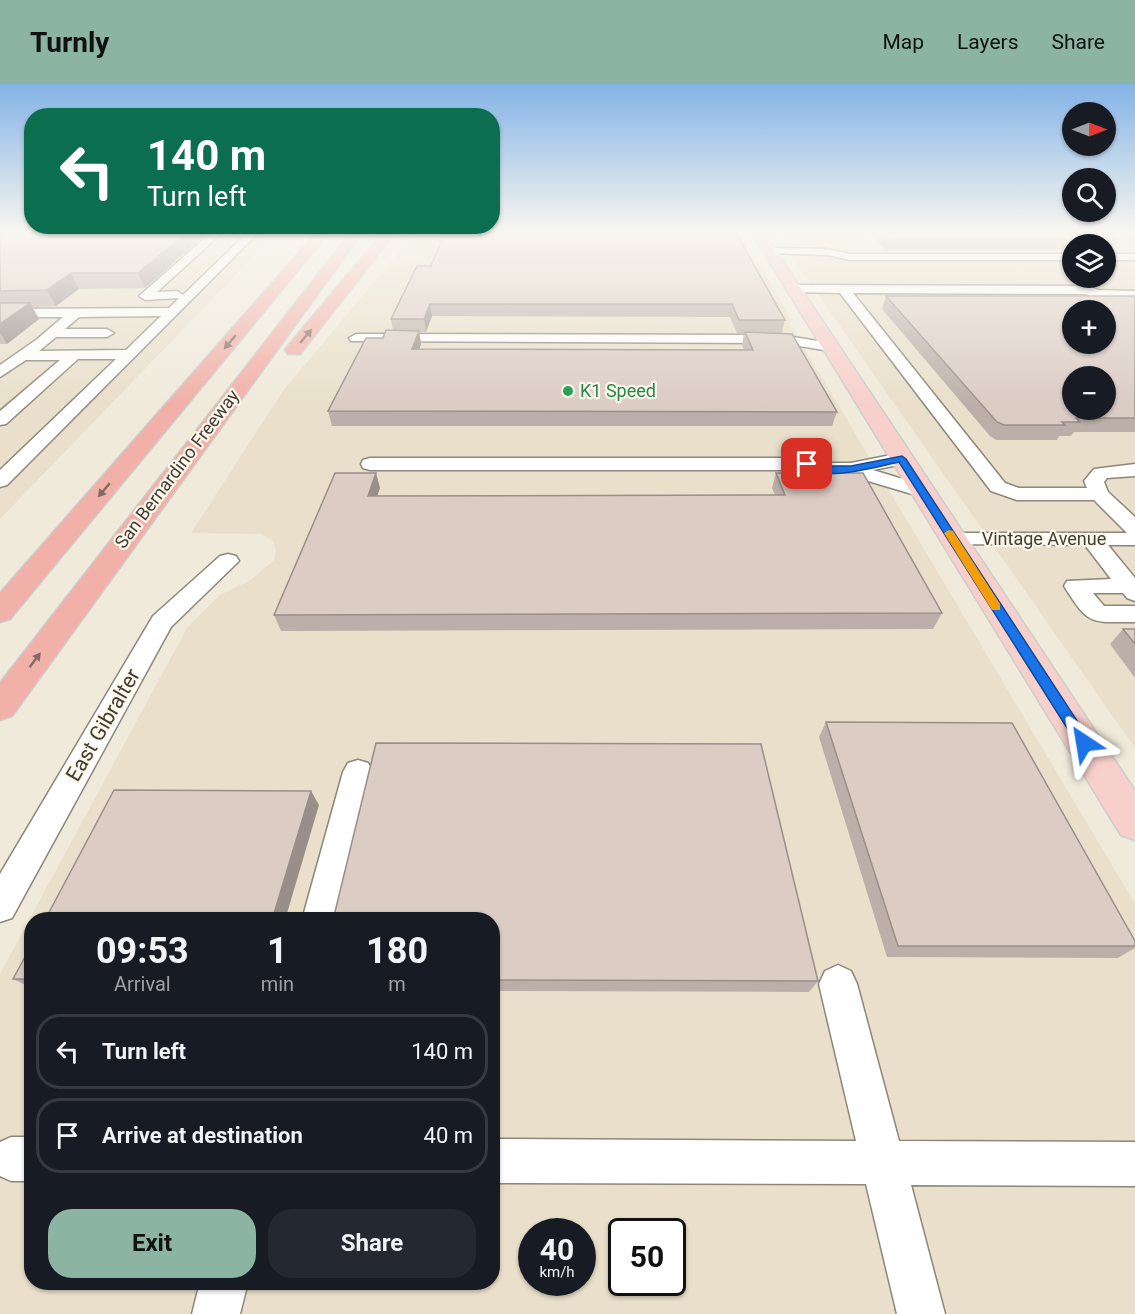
<!DOCTYPE html>
<meta charset="utf-8">
<style>
:root{--surface:#171b24;--page:#242831;--text:#f1f3f6;--muted:#9ea1a6;--line:#363941;--accent:#8bb4a2}
body{margin:0;font-family:Roboto,sans-serif;background:var(--page);color:var(--text);height:100vh;display:flex;flex-direction:column;font-size:22px;white-space:nowrap}
*{box-sizing:border-box;margin:0}
p{font-size:20px;color:var(--muted)}
.icon{flex:none;width:33px;height:33px;fill:none;stroke:currentColor;stroke-width:2;stroke-linecap:round;stroke-linejoin:round}
.map{position:relative;flex:1;overflow:hidden}
.panel{position:absolute;left:24px;top:828px;width:476px;height:378px;display:flex;flex-direction:column;background:var(--surface);border-radius:24px;box-shadow:0 2px 4px #0004}
.panel>*{flex:none}
.hud{position:absolute;left:24px;top:24px;width:476px;height:126px;border-radius:24px;box-shadow:0 2px 4px #0004;background:#0b6e4f;color:#fff;overflow:hidden}
.needle{width:39px;rotate:90deg}
.controls{position:absolute;left:1062px;top:18px;display:grid;gap:12px}
.controls a{display:grid;place-items:center;width:54px;height:54px;border-radius:50%;background:var(--surface);box-shadow:0 2px 4px #0004;font-size:30px}
.speed{position:absolute;left:518px;top:1134px;display:flex;gap:12px;font-size:30px;font-weight:700;text-align:center}
.speed>*{display:grid;place-content:center;width:78px;height:78px;border-radius:50%;background:var(--surface);box-shadow:0 2px 4px #0004;line-height:1}
.speed small{font-size:15px;font-weight:400}
.speed .limit{border:3px solid #111;border-radius:9px;background:#fff;color:#111}
.pin{position:absolute;display:grid;place-items:center;width:51px;height:51px;color:#fff;margin:-26px;border-radius:12px;box-shadow:0 3px 9px #0006}
.me{position:absolute;width:66px;margin:-33px;rotate:327deg;stroke-linejoin:round;filter:drop-shadow(0 0 4px #0008)}
.turn{display:flex;align-items:center;gap:21px;height:126px;padding:0 24px;font-size:27px}
.turn .icon{width:78px;height:78px;stroke-width:2.5}
.turn b{display:block;font-size:42px;line-height:51px}
.eta{display:flex;justify-content:space-evenly;align-items:center;height:102px;text-align:center}
.eta b{font-size:36px;font-weight:700;line-height:42px}
.button{display:flex;gap:12px;margin-top:auto;padding:12px 24px}
.button a{flex:1;height:69px;border-radius:24px;background:var(--accent);color:#111;font-size:24px;font-weight:700;line-height:69px;text-align:center}
.button a+a{background:var(--page);color:var(--text)}
ul{padding:0;list-style:none}
li{display:flex;align-items:center;gap:18px;height:75px;margin:0 12px 9px;padding:0 12px;border:3px solid var(--line);border-radius:24px}
li div{flex:1}
li b{display:block;font-size:22px}
li em{font-style:normal}
header{display:flex;align-items:center;gap:36px;box-sizing:border-box;height:84px;padding:0 30px;background:var(--accent);color:#111}
header strong{font-size:28px}
nav{display:flex;gap:33px;margin-inline-start:auto;font-size:21px}
.map>svg:first-child{display:block}
.built{fill:#e9dfca;fill-rule:evenodd}
.lines{fill:none;stroke-linecap:round;stroke-linejoin:round}
.minor-casing{stroke:#8c877a;stroke-width:3}
.major-casing{stroke:#cdcdcb;stroke-width:3}
.highway-casing{stroke:#cdcdcb;stroke-width:3}
.minor{fill:#fff;fill-rule:evenodd}
.major{fill:#f7d0cb;fill-rule:evenodd}
.highway{fill:#f1b0a8;fill-rule:evenodd}
.wall{fill:#bcafa9;fill-rule:evenodd}
.shaded-wall{fill:#998f89}
.building{fill:#dbccc4;stroke:#998f89;stroke-width:1.5;fill-rule:evenodd}
.oneway{fill:#866b64}
.route{fill:#1a73e8;stroke:#114b97;stroke-width:1.5}
.slow{fill:#f59e0b}
.leisure-dot{fill:#2e9e5b;stroke:#fdf7e9;stroke-width:2}
.labels{text-anchor:middle;stroke-width:4.5;stroke-linejoin:round;paint-order:stroke}
.far-leisure-label{font-size:18px;fill:#27864d;stroke:#fdf7e9;text-anchor:start}
.far-street-label{font-size:18px;fill:#3f3d37;stroke:#fdf7e9}
.street-label{font-size:21px;fill:#3f3d37;stroke:#fdf7e9}
</style>
<header>
<strong>Turnly</strong>
<nav><a>Map</a><a>Layers</a><a>Share</a></nav>
</header>
<div class="map">
<svg width="1135" height="1230" viewBox="0 0 1135 1230">
<rect width="100%" height="100%" fill="#f0eadb"/>
<g class="built">
<path d="M0,149H276L0,435Z"/>
<path d="M415,149H741L756,175L754,176L764,188L792,237L790,240L1135,820V1230H0V890L187,544L220,511L251,496L274,476L276,466L273,457L262,450L191,449L283,307ZM32,836H492V1198H32ZM531,1148H582V1198H531ZM621,1148H672V1198H621Z"/>
<path d="M775,149H1135V664ZM1072,160H1106V194H1072ZM1072,226H1106V260H1072ZM1072,292H1106V326H1072Z"/>
</g>
<g class="lines">
<defs>
<g id="minor">
<path d="M211,149H222L157,208L177,207L183,211L247,149H258L7,401L0,403V386L116,275H78L6,340L0,341V327L60,276H26L0,293V281L36,256L63,233H0V225L169,224L179,214L145,216L139,212ZM161,232L126,266L39,267L56,253H107L114,249L107,245H65L79,233Z"/>
<path d="M1123,149H1135V155Z"/>
<path d="M769,164L827,165L850,170H1072V176H850L827,171L765,169V165Z"/>
<rect x="1106" y="170" width="29" height="6"/>
<path d="M793,201L1089,202L1098,206L1135,207V215L1095,214L1086,210L853,209L1005,399L1019,404H1087L1084,397L1094,385L1135,380V392L1107,394L1104,398L1108,408L1135,433V461H1108L1135,494V517L1127,514L1123,509H1093L1104,522H1135V538C1090,538 1089,542 1064,502L1067,497L1111,495L1085,461L944,460L941,455L944,450L952,449H1127L1094,416H1017L991,407L840,209L789,208L787,205Z"/>
<path d="M356,250L781,251L830,259L837,263L830,267L781,259L351,257L349,254Z"/>
<path d="M796,364L802,365L818,379H851L901,369L908,371L910,375L908,379L873,386L929,403L932,407L929,411L922,413L848,391H813L803,386H370L363,384L361,380L363,376L370,374H791L787,369L790,365Z"/>
<path d="M228,470L236,472L239,477L171,543L12,834L0,838V790L153,532L220,472Z"/>
<path d="M358,676L368,679L373,688L337,836H302L343,688L348,679Z"/>
<path d="M838,881L851,887L857,900L899,1057L1135,1058V1102L911,1101L945,1230H897L866,1100L492,1099V1055L856,1057L819,900L825,887Z"/>
<path d="M11,1053H32V1097H11L0,1092V1058Z"/>
<path d="M200,1198H248L240,1230H192Z"/>
</g>
<path id="major" d="M752,149H764L1135,707V756L1121,751Z"/>
<g id="highway">
<path d="M316,149H329L10,535L0,538V509Z"/>
<path d="M350,149H362L12,632L0,636V599Z"/>
<path d="M382,149H395L300,270H288L285,266L288,262Z"/>
</g>
</defs>
<use href="#minor" class="minor-casing"/>
<use href="#major" class="major-casing"/>
<use href="#highway" class="highway-casing"/>
<use href="#minor" class="minor"/>
<use href="#major" class="major"/>
<use href="#highway" class="highway"/>
</g>
<g class="wall">
<path d="M0,149H207L145,204L79,205L56,222L32,223L39,235L7,260H0Z"/>
<path d="M736,149L785,236L782,249L837,328L832,342H332L328,327L383,254L393,247L391,235L431,182ZM432,232L730,233L737,249H744L742,261L744,266L419,265L421,260L419,248H426Z"/>
<path d="M869,149H1104L1116,155L1110,166H1106V160H1072V166H886Z"/>
<path d="M886,212H1135V348H1074L1071,352H1059L1057,356H996L990,352L882,225Z"/>
<path d="M776,389L942,529L933,545L281,547L274,531L380,404L377,412L775,411L772,404Z"/>
<path d="M1123,545H1135V594L1110,560Z"/>
<path d="M826,638L1135,857V864L1118,874L887,873L819,653Z"/>
<path d="M492,836L818,897L809,908L492,907Z"/>
<path d="M32,860V904L13,895Z"/>
</g>
<g class="shaded-wall">
<path d="M186,149H207L145,204L138,189Z"/>
<path d="M71,189L79,205L56,222L47,206Z"/>
<path d="M30,219L39,235L7,260L0,249V240Z"/>
<path d="M430,220L432,232L426,248L424,235Z"/>
<path d="M419,247L421,260L414,279L412,265Z"/>
<path d="M376,389L380,404L372,427L368,412Z"/>
<path d="M311,707L319,721L285,836H272Z"/>
</g>
<g class="building">
<path d="M0,149H186L138,189H71L47,206L0,207Z"/>
<path d="M445,149H736L785,236H739L732,220H430L424,235H391L417,182H431Z"/>
<path d="M883,149H1104L1116,155H890Z"/>
<path d="M886,212H1135V334H1076L1080,338H1062L1065,341H1004L997,338ZM1072,226H1106V260H1072ZM1072,292H1106V326H1072Z"/>
<path d="M0,219H30L0,240Z"/>
<path d="M386,246L419,247L412,265L753,266L745,248L792,250L837,328L328,327L366,254H383Z"/>
<path d="M335,389H376L368,412L785,411L776,389H863L942,529L274,531Z"/>
<path d="M1123,545H1135V560Z"/>
<path d="M826,638L1012,639L1135,857V862H898Z"/>
<path d="M376,659L761,660L818,897L492,896V836H333Z"/>
<path d="M114,706L311,707L272,836H45Z"/>
<path d="M32,860V895H13Z"/>
</g>
<defs><path id="oneway-solid" d="M-6-.8H1V-3.2L6.5 0L1 3.2V.8H-6Z" transform="scale(1.5)"/></defs>
<g class="oneway">
<use href="#oneway-solid" transform="translate(306 252) rotate(-50)"/>
<use href="#oneway-solid" transform="translate(230 258) rotate(130)"/>
<use href="#oneway-solid" transform="translate(104 406) rotate(130)"/>
<use href="#oneway-solid" transform="translate(35 576) rotate(-53)"/>
</g>
<linearGradient id="sky" x2="0" y2="1"><stop stop-color="#83b3e6"/><stop offset="0.46" stop-color="#f8f6ef"/><stop offset="1" stop-color="#f8f6ef" stop-opacity="0"/></linearGradient>
<rect width="1135" height="321" fill="url(#sky)"/>
<path class="route" d="M902,372L906,375L1089,655L1091,659L1089,663H1079L899,378C875,383 820,400 802,380L807,377L815,382H851Z"/>
<path class="slow" d="M949,446L953,447L1000,520V526H992L944,449Z"/>
<circle class="leisure-dot" cx="568" cy="307" r="6"/>
<g class="labels">
<g class="far-leisure-label">
<text x="580" y="313">K1 Speed</text>
</g>
<g class="far-street-label">
<text transform="translate(177 385) rotate(-53)" y="6">San Bernardino Freeway</text>
<text x="1044" y="461">Vintage Avenue</text>
</g>
<g class="street-label">
<text transform="translate(103 641) rotate(-60)" y="7">East Gibralter</text>
</g>
</g>
</svg>
<div class="controls">
<a><svg class="needle" viewBox="-14 -14 28 28"><path d="M0-13l5 13h-10z" fill="#e53935"/><path d="M0 13l5-13h-10z" fill="#9ea1a6"/></svg></a>
<a><svg class="icon" aria-label="search" viewBox="0 0 24 24"><circle cx="10" cy="10" r="6"/><path d="M15 15l6 6"/></svg></a>
<a><svg class="icon" aria-label="layers" viewBox="0 0 24 24"><path d="M12 4l9 5-9 5-9-5zM3 14l9 5 9-5"/></svg></a>
<a>+</a>
<a>−</a>
</div>
<div class="speed"><div>40<small>km/h</small></div><div class="limit">50</div></div>
<div class="pin" style="left:807px;top:380px;background:#d93025"><svg class="icon" aria-label="arrive" viewBox="0 0 24 24"><path d="M6 21V4h12l-3 4 3 4H6"/></svg></div>
<svg class="me" style="left:1084px;top:659px" viewBox="-20 -20 40 40"><path d="M0-17L14 15 0 8-14 15z" fill="#1a73e8" stroke="#fff" stroke-width="4"/></svg>
<div class="hud">
<div class="turn"><svg class="icon" aria-label="left" viewBox="0 0 24 24"><path d="M17 20v-9H6M10 6l-5 5 5 5"/></svg><div><b>140 m</b>Turn left</div></div>
</div>
<section class="panel">
<div class="eta">
<div><b>09:53</b><p>Arrival</p></div>
<div><b>1</b><p>min</p></div>
<div><b>180</b><p>m</p></div>
</div>
<ul>
<li><svg class="icon" aria-label="left" viewBox="0 0 24 24"><path d="M17 20v-9H6M10 6l-5 5 5 5"/></svg><div><b>Turn left</b></div><em>140 m</em></li>
<li><svg class="icon" aria-label="arrive" viewBox="0 0 24 24"><path d="M6 21V4h12l-3 4 3 4H6"/></svg><div><b>Arrive at destination</b></div><em>40 m</em></li>
</ul>
<div class="button"><a>Exit</a><a>Share</a></div>
</section>
</div>
